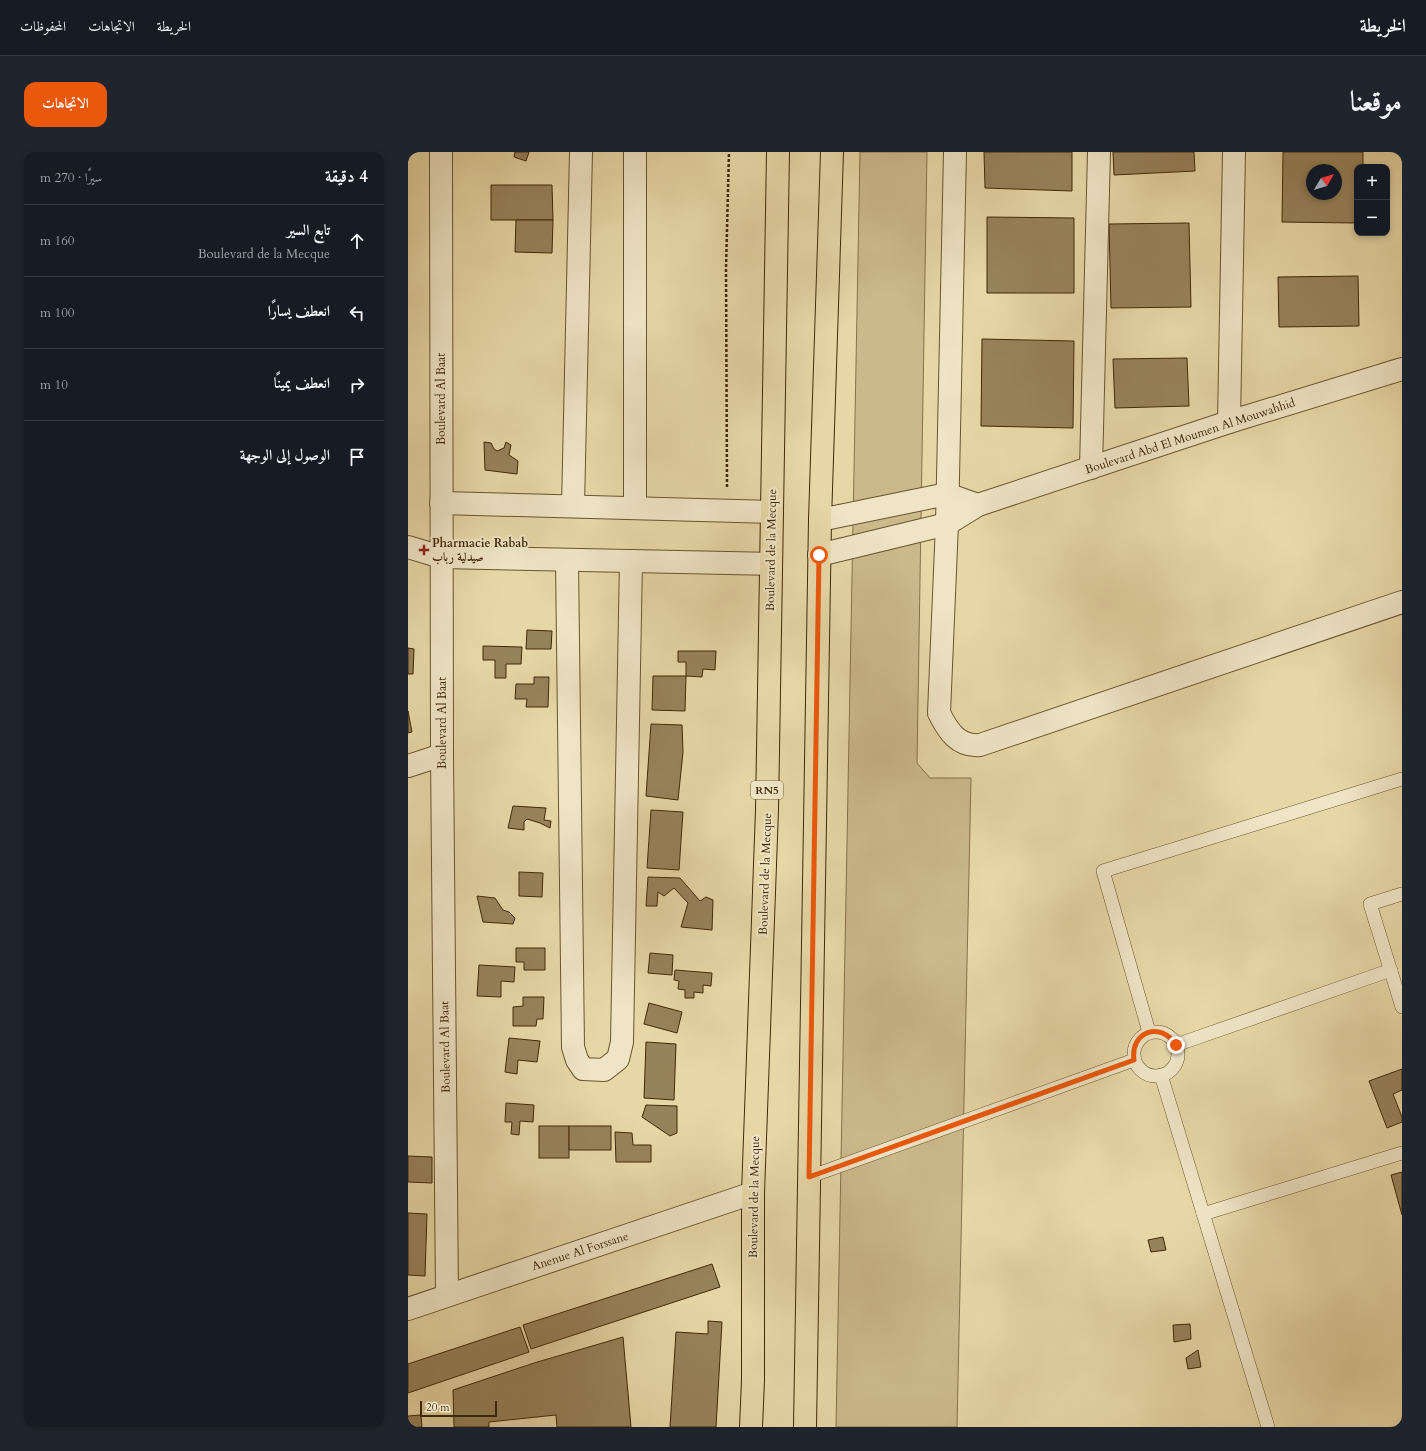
<!DOCTYPE html>
<html lang="ar">
<meta charset="utf-8">
<style>
body{margin:0;font-family:Cardo,Amiri,serif;background:#20242c;color:#f1f3f6;direction:rtl}
.controls{position:absolute;right:12px;top:12px;display:grid;overflow:hidden;border-radius:8px;box-shadow:0 2px 6px #0003}
.controls button{width:36px;height:36px;display:grid;place-items:center;padding:0;border:0;border-bottom:1px solid #363941;background:#171b24;color:#f1f3f6;font:20px sans-serif}
.compass{position:absolute;left:898px;top:12px;width:36px;height:36px;border-radius:50%;background:#171b24;box-shadow:0 2px 6px #0003;rotate:52deg}
.scale{position:absolute;left:12px;bottom:10px;width:77px;box-sizing:border-box;padding-left:4px;border:2px solid #402908;border-top:0;font-size:11px;line-height:14px;white-space:nowrap;color:#402908;-webkit-text-stroke:3px #efe5c6;paint-order:stroke}
.stop{position:absolute;width:12px;height:12px;margin:-9px;border:3px solid #ea580c;border-radius:50%;background:#fff}
.stop.end{background:#ea580c;border-color:#fff;box-shadow:0 1px 4px #0008}
.list{margin:0;padding:0;list-style:none}
h2{display:flex;justify-content:space-between;align-items:center;height:52px;margin:0;padding:0 16px;font-size:17px}
h2 small{font-size:13px;font-weight:400;color:#9ea1a6}
.list li{display:grid;grid-template-columns:26px 1fr auto;gap:12px;align-items:center;box-sizing:border-box;height:72px;padding:0 16px;border-top:1px solid #363941}
.list b{display:block;font-size:15px;white-space:nowrap}
.list p{margin:0;font-size:13px;white-space:nowrap;color:#9ea1a6}
.list em{font-size:13px;font-style:normal;color:#9ea1a6}
.icon{flex:none;width:22px;height:22px;fill:none;stroke:currentColor;stroke-width:2;stroke-linecap:round;stroke-linejoin:round}
.map{position:relative;flex:none;width:994px;height:1275px;overflow:hidden;direction:ltr;border-radius:12px}
header{display:flex;align-items:center;gap:24px;box-sizing:border-box;height:56px;padding:0 20px;background:#171b24;border-bottom:1px solid #363941}
header strong{font-size:19px}
nav{display:flex;gap:22px;margin-inline-start:auto;font-size:14px}
.intro{display:flex;align-items:center;justify-content:space-between;box-sizing:border-box;height:96px;padding:0 24px}
h1{margin:0;font-size:28px}
.button{padding:10px 18px;border-radius:12px;background:#ea580c;color:#fff;font-size:14px;font-weight:700}
main{display:flex;gap:24px;padding:0 24px}
aside{flex:1;background:#171b24;border-radius:12px;box-shadow:0 2px 6px #0003}
.map>svg:first-child{display:block}
.green{fill:#cbb98c;stroke:#86714a}
.building{fill:#97835b;stroke:#402908;fill-rule:evenodd}
.lines{fill:none;stroke-linecap:round;stroke-linejoin:round}
.service-casing{stroke:#6a5430;stroke-width:14}
.minor-casing{stroke:#6a5430;stroke-width:24}
.tertiary-casing{stroke:#6a5430;stroke-width:24}
.primary-casing{stroke:#402908;stroke-width:24}
.path{stroke:#402908;stroke-width:2.5;stroke-dasharray:3 2;stroke-linecap:butt}
.service{stroke:#efe5c6;stroke-width:13}
.minor{stroke:#efe5c6;stroke-width:22}
.tertiary{stroke:#efe5c6;stroke-width:22}
.primary{stroke:#e7d7a7;stroke-width:22}
.route{stroke:#ea580c;stroke-width:5}
.poi-dot{fill:#8f2418;stroke:#efe5c6;stroke-width:1.5}
.labels{text-anchor:middle;stroke-width:4;stroke-linejoin:round;paint-order:stroke}
.shield{fill:#efe5c6;stroke:#746141;stroke-width:1}
.shield-label{font-size:11px;font-weight:bold;fill:#402908}
.street-label{font-size:12px;fill:#402908;stroke:#efe5c6}
.poi-label{font-size:12px;font-weight:bold;fill:#402908;stroke:#efe5c6;text-anchor:start}
</style>
<header>
<strong>الخريطة</strong>
<nav><a>الخريطة</a><a>الاتجاهات</a><a>المحفوظات</a></nav>
</header>
<div class="intro"><h1>موقعنا</h1><a class="button">الاتجاهات</a></div>
<main>
<div class="map">
<svg width="994" height="1275" viewBox="0 0 994 1275">
<rect width="100%" height="100%" fill="#e7d7a7"/>
<filter id="stains"><feTurbulence type="fractalNoise" baseFrequency=".005" numOctaves="4"/><feColorMatrix values="0 0 0 0 .2 0 0 0 0 .09 0 0 0 0 .02 0 0 0 .5 -.17"/></filter>
<radialGradient id="worn" r=".72"><stop offset=".6" stop-color="#630" stop-opacity="0"/><stop offset="1" stop-color="#630" stop-opacity=".3"/></radialGradient>
<path class="green" d="M 452,0 L 519,0 L 509,611 L 522,626 L 563,626 L 549,1275 L 428,1275 Z"/>
<g class="building">
<path d="M 107,0 L 121,0 L 118,9 L 106,5 Z"/>
<path d="M 576,0 L 664,0 L 664,39 L 577,36 Z"/>
<path d="M 705,0 L 786,0 L 787,19 L 706,23 Z"/>
<path d="M 875,0 L 955,0 L 955,15 L 949,15 L 949,71 L 874,70 ZM 904,18 L 928,18 L 928,42 L 904,42 Z"/>
<path d="M 83,33 L 144,33 L 145,68 L 83,68 Z"/>
<path d="M 579,65 L 666,66 L 666,141 L 579,141 Z"/>
<path d="M 108,68 L 145,68 L 144,101 L 107,100 Z"/>
<path d="M 781,71 L 783,155 L 703,156 L 701,72 Z"/>
<path d="M 950,124 L 951,174 L 871,175 L 870,125 Z"/>
<path d="M 574,187 L 666,189 L 665,276 L 573,274 Z"/>
<path d="M 779,206 L 781,254 L 707,256 L 705,207 Z"/>
<path d="M 76,290 L 83,291 L 86,297 L 89,299 L 96,296 L 98,290 L 103,293 L 101,303 L 110,309 L 109,322 L 77,318 Z"/>
<path d="M 119,478 L 144,479 L 143,497 L 118,497 Z"/>
<path d="M 75,494 L 114,495 L 113,512 L 98,512 L 98,526 L 87,526 L 87,508 L 75,508 Z"/>
<path d="M 0,496 L 6,497 L 5,522 L 0,522 Z"/>
<path d="M 270,499 L 308,499 L 307,518 L 295,517 L 294,525 L 278,524 L 278,510 L 270,510 Z"/>
<path d="M 245,524 L 278,524 L 277,559 L 244,558 Z"/>
<path d="M 126,525 L 141,525 L 140,555 L 118,555 L 119,547 L 107,547 L 108,532 L 126,532 Z"/>
<path d="M 0,559 L 4,580 L 0,581 Z"/>
<path d="M 243,572 L 274,573 L 275,600 L 270,648 L 238,644 Z"/>
<path d="M 105,654 L 138,656 L 136,668 L 143,669 L 142,676 L 132,671 L 119,667 L 116,670 L 116,678 L 100,676 Z"/>
<path d="M 243,658 L 275,660 L 271,718 L 239,716 Z"/>
<path d="M 111,720 L 135,721 L 134,745 L 111,744 Z"/>
<path d="M 240,725 L 272,726 L 292,749 L 298,745 L 305,748 L 304,778 L 273,775 L 280,751 L 266,736 L 256,744 L 250,740 L 249,754 L 238,754 Z"/>
<path d="M 69,744 L 87,746 L 95,758 L 101,760 L 107,766 L 105,772 L 75,770 Z"/>
<path d="M 108,796 L 137,796 L 137,818 L 116,818 L 116,810 L 108,810 Z"/>
<path d="M 242,801 L 265,803 L 264,823 L 240,821 Z"/>
<path d="M 71,813 L 107,815 L 106,830 L 93,829 L 93,845 L 69,844 Z"/>
<path d="M 267,818 L 304,821 L 303,834 L 295,833 L 295,841 L 286,840 L 286,846 L 277,846 L 277,838 L 270,837 L 271,829 L 266,828 Z"/>
<path d="M 115,845 L 136,845 L 135,867 L 129,867 L 128,874 L 105,874 L 105,855 L 115,854 Z"/>
<path d="M 241,851 L 274,860 L 269,881 L 236,872 Z"/>
<path d="M 101,886 L 132,889 L 129,910 L 110,908 L 109,922 L 97,920 Z"/>
<path d="M 238,890 L 268,892 L 266,948 L 236,946 Z"/>
<path d="M 994,917 L 994,938 L 985,942 L 994,965 L 994,970 L 979,976 L 961,929 Z"/>
<path d="M 98,951 L 126,953 L 125,970 L 112,969 L 111,983 L 103,982 L 104,970 L 97,970 Z"/>
<path d="M 238,953 L 269,954 L 269,981 L 262,984 L 234,965 Z"/>
<rect x="131" y="974" width="30" height="32"/>
<rect x="161" y="974" width="42" height="24"/>
<path d="M 207,980 L 224,981 L 225,993 L 243,993 L 243,1010 L 208,1010 Z"/>
<path d="M 0,1004 L 24,1005 L 24,1031 L 0,1030 Z"/>
<path d="M 994,1020 L 994,1063 L 983,1023 Z"/>
<path d="M 0,1061 L 19,1062 L 17,1124 L 0,1123 Z"/>
<path d="M 755,1085 L 758,1098 L 743,1100 L 740,1088 Z"/>
<path d="M 304,1112 L 312,1135 L 123,1197 L 115,1173 Z"/>
<path d="M 300,1169 L 314,1170 L 308,1275 L 262,1275 L 268,1180 L 300,1182 Z"/>
<path d="M 782,1172 L 783,1187 L 766,1190 L 765,1173 Z"/>
<path d="M 112,1175 L 121,1200 L 0,1241 L 0,1212 Z"/>
<path d="M 215,1185 L 223,1275 L 149,1275 L 148,1263 L 81,1270 L 81,1275 L 46,1275 L 45,1238 L 126,1211 Z"/>
<path d="M 790,1198 L 793,1215 L 780,1217 L 778,1206 Z"/>
<path d="M 13,1263 L 14,1275 L 0,1275 L 0,1264 Z"/>
</g>
<g class="lines">
<defs>
<g id="service">
<path d="M 994,742 L 962,752 L 994,855"/>
<circle cx="748" cy="902" r="22"/>
<path d="M 741,880 L 695,719 L 994,627"/>
<path d="M 768,893 L 983,818"/>
<path d="M 753,923 L 860,1275"/>
<path d="M 401,1025 L 726,908"/>
<path d="M 795,1062 L 994,1001"/>
</g>
<g id="minor">
<path d="M 33,0 L 34,603 L 39,1143"/>
<path d="M 547,0 L 539,372 L 531,561 C 540,579 550,595 572,593 L 994,450"/>
<path d="M 821,270 L 826,0"/>
<path d="M 683,316 L 691,0"/>
<path d="M 33,351 L 364,360"/>
<path d="M 165,354 L 173,0"/>
<path d="M 227,356 L 227,0"/>
<path d="M 0,395 L 33,405 L 363,412"/>
<path d="M 159,408 L 165,895 L 169,908 L 175,917 L 196,918 L 210,907 L 214,890 L 223,409"/>
<path d="M 0,614 L 34,603"/>
<path d="M 0,1157 L 345,1041"/>
</g>
<g id="tertiary">
<path d="M 412,368 L 539,342 L 570,353"/>
<path d="M 411,403 L 539,372 L 570,353 L 821,270 L 994,217"/>
</g>
<g id="primary">
<path d="M 343,1275 L 345,1228 L 345,1041 L 359,658 L 370,0"/>
<path d="M 397,1275 L 412,368 L 424,0"/>
</g>
</defs>
<use href="#service" class="service-casing"/>
<use href="#minor" class="minor-casing"/>
<use href="#tertiary" class="tertiary-casing"/>
<use href="#primary" class="primary-casing"/>
<path class="path" d="M 319,335 L 318,116 L 321,0"/>
<use href="#service" class="service"/>
<use href="#minor" class="minor"/>
<use href="#tertiary" class="tertiary"/>
<use href="#primary" class="primary"/>
</g>
<g class="lines">
<path class="route" d="M 411,403 L 401,1025 L 726,908 C 722,879 753,869 768,893"/>
</g>
<path class="poi-dot" d="M14 392h4v4h4v4h-4v4h-4v-4h-4v-4h4z"/>
<g class="labels">
<rect class="shield" x="343" y="629" width="32" height="18" rx="3"/>
<g class="shield-label">
<text x="359" y="642">RN5</text>
</g>
<g class="street-label">
<text transform="translate(33 247) rotate(-90)" y="4">Boulevard Al Baat</text>
<text transform="translate(782 284) rotate(-18)" y="4">Boulevard Abd El Moumen Al Mouwahhid</text>
<text transform="translate(363 398) rotate(-89)" y="4">Boulevard de la Mecque</text>
<text transform="translate(34 571) rotate(-90)" y="4">Boulevard Al Baat</text>
<text transform="translate(357 722) rotate(-88)" y="4">Boulevard de la Mecque</text>
<text transform="translate(37 895) rotate(-91)" y="4">Boulevard Al Baat</text>
<text transform="translate(346 1045) rotate(-89)" y="4">Boulevard de la Mecque</text>
<text transform="translate(172 1099) rotate(-18)" y="4">Anenue Al Forssane</text>
</g>
<g class="poi-label">
<text x="24" y="395">Pharmacie Rabab<tspan x="24" dy="14">صيدلية رباب</tspan></text>
</g>
</g>
<rect width="100%" height="100%" filter="url(#stains)"/>
<rect width="100%" height="100%" fill="url(#worn)"/>
</svg>
<div class="controls">
<button>+</button>
<button>−</button>
</div>
<svg class="compass" viewBox="-18 -18 36 36"><path d="M0-13l5 13h-10z" fill="#e53935"/><path d="M0 13l5-13h-10z" fill="#9ea1a6"/></svg>
<div class="scale">20 m</div>
<div class="stop" style="left:411px;top:403px"></div>
<div class="stop end" style="left:768px;top:893px"></div>
</div>
<aside>
<h2>4 دقيقة<small>سيرًا · 270 m</small></h2>
<ul class="list">
<li><svg class="icon" aria-label="ahead" viewBox="0 0 24 24"><path d="M12 20V5M6 11l6-6 6 6"/></svg><div><b>تابع السير</b><p>Boulevard de la Mecque</p></div><em>160 m</em></li>
<li><svg class="icon" aria-label="left" viewBox="0 0 24 24"><path d="M17 20v-9H6M10 6l-5 5 5 5"/></svg><div><b>انعطف يسارًا</b></div><em>100 m</em></li>
<li><svg class="icon" aria-label="right" viewBox="0 0 24 24"><path d="M7 20v-9h11M14 6l5 5-5 5"/></svg><div><b>انعطف يمينًا</b></div><em>10 m</em></li>
<li><svg class="icon" aria-label="arrive" viewBox="0 0 24 24"><path d="M6 21V4h12l-3 4 3 4H6"/></svg><div><b>الوصول إلى الوجهة</b></div></li>
</ul>
</aside>
</main>
